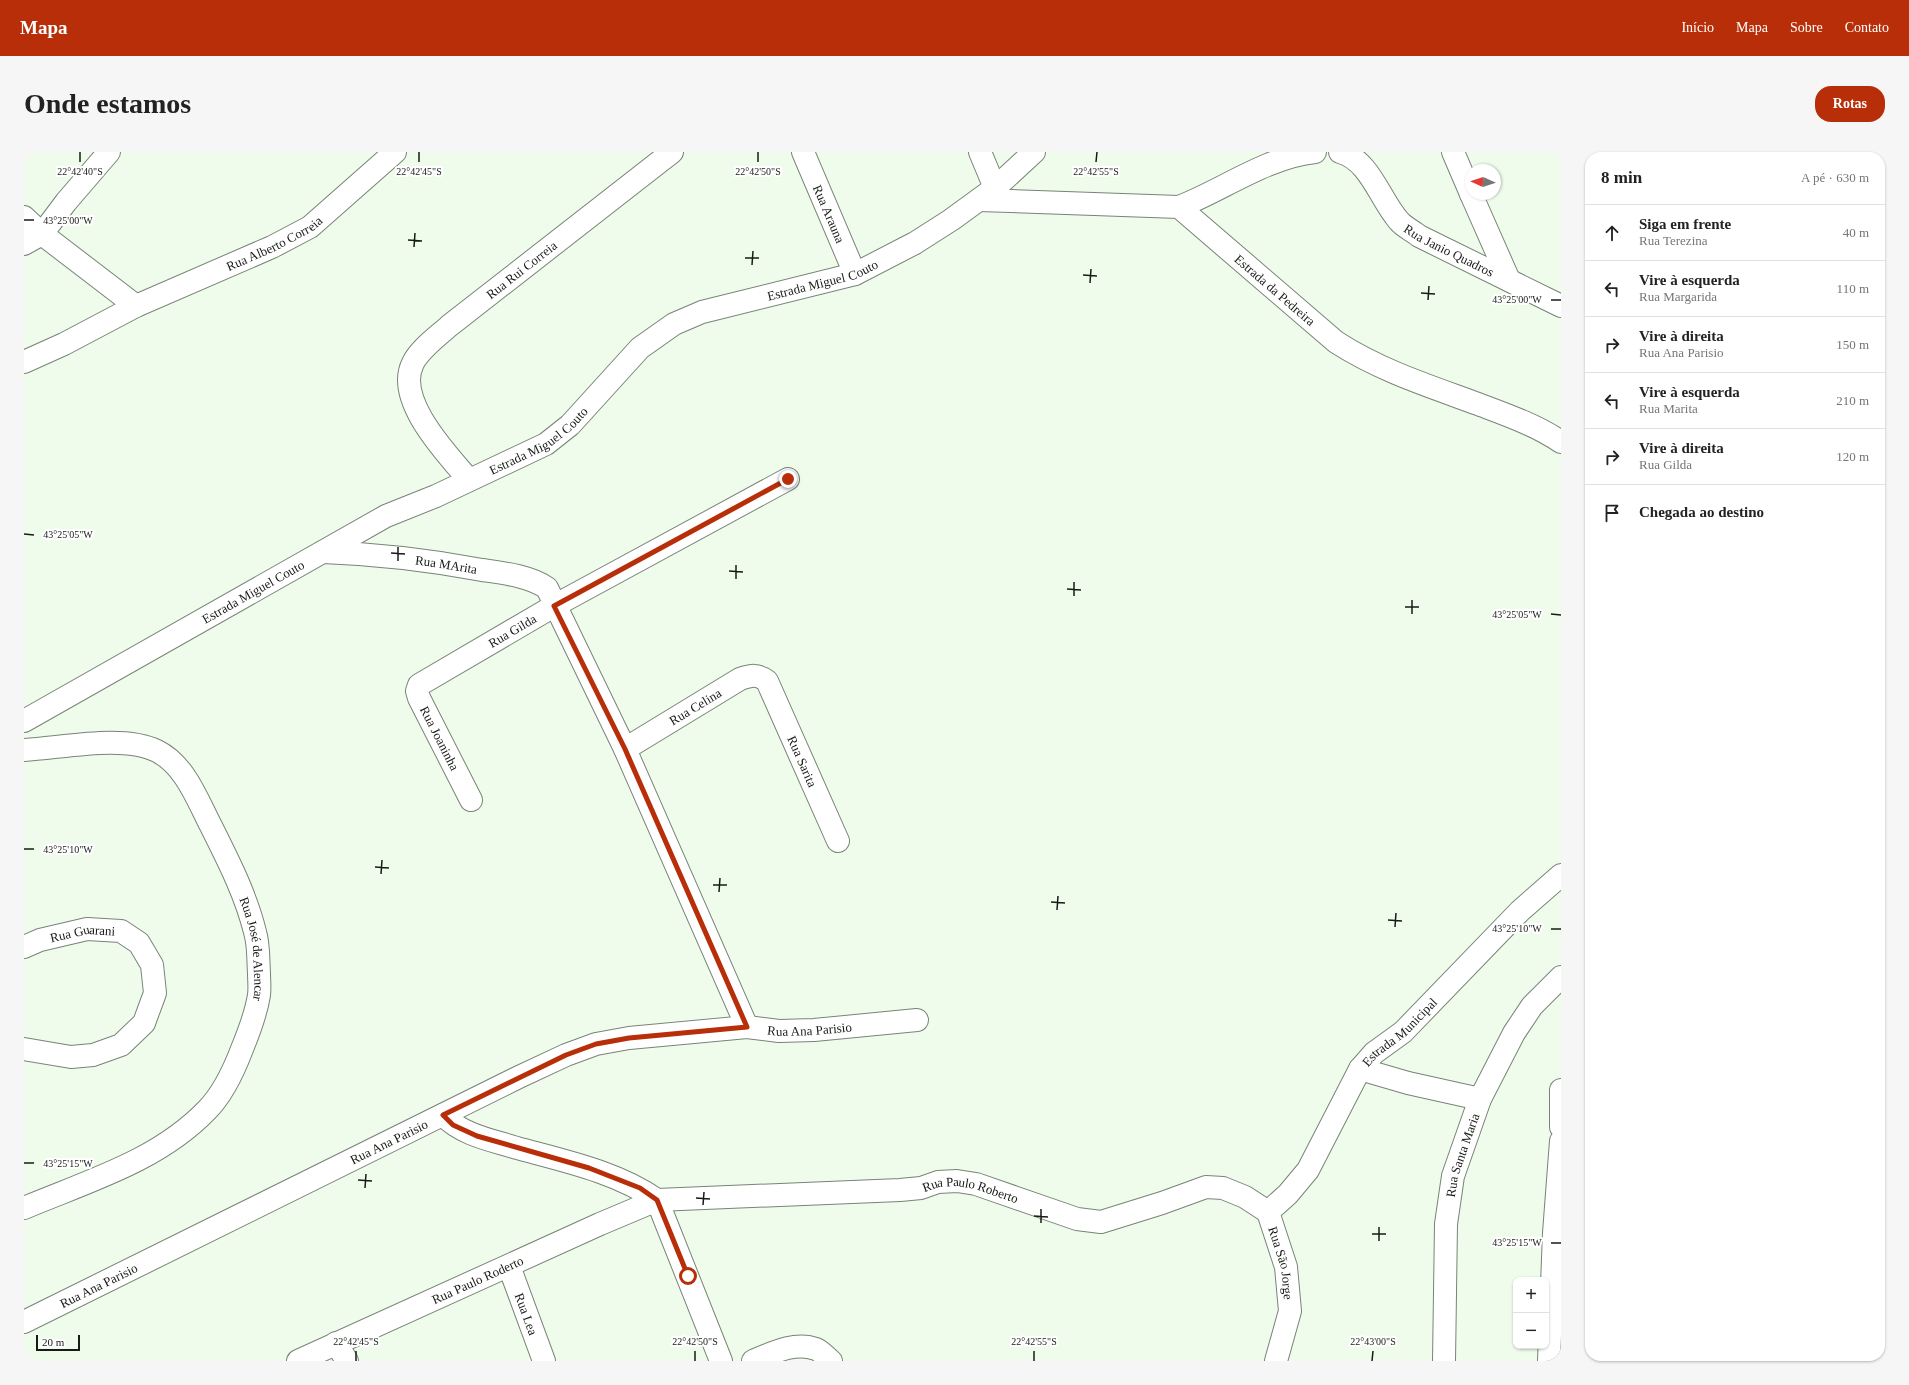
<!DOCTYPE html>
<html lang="pt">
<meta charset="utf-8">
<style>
body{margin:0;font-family:Georgia,serif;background:#f6f6f6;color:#222}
.controls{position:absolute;right:12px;bottom:12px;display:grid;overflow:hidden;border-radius:8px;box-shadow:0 1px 3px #0004}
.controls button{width:36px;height:36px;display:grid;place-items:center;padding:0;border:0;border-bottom:1px solid #e0e0e0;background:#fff;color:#222;font:20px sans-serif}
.compass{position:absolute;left:1441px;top:12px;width:36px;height:36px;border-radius:50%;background:#fff;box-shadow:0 1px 3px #0004;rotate:273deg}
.scale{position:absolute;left:12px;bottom:10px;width:44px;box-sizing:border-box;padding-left:4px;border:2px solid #171b16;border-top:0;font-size:11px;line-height:14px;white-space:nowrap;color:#171b16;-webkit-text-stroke:3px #fff;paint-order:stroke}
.stop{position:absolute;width:12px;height:12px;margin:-9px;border:3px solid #b82e08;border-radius:50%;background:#fff}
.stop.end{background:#b82e08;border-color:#fff;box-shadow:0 1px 4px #0008}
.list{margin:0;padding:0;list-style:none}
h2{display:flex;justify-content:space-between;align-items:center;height:52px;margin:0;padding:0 16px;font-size:17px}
h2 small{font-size:13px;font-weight:400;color:#767676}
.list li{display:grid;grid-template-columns:26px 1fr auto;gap:12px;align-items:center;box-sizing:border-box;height:56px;padding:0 16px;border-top:1px solid #e0e0e0}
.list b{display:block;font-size:15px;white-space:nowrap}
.list p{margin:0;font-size:13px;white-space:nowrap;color:#767676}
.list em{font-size:13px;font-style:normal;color:#767676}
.icon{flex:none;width:22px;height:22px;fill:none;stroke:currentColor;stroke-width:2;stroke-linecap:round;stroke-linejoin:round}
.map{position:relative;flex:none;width:1537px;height:1209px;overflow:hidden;border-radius:16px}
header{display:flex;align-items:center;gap:24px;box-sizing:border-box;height:56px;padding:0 20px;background:#b82e08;color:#fff}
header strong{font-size:19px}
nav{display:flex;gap:22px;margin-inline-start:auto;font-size:14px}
.intro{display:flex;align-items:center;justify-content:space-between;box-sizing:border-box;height:96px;padding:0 24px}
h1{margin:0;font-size:28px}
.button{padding:10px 18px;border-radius:16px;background:#b82e08;color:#fff;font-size:14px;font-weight:700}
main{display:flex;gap:24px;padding:0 24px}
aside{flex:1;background:#fff;border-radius:16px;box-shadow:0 1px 3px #0004}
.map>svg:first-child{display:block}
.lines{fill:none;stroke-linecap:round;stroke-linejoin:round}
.minor-casing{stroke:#788476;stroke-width:24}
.minor{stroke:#fff;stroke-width:22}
.route{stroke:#b82e08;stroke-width:5}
.ticks{fill:none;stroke:#171b16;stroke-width:1.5}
.labels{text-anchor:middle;stroke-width:4;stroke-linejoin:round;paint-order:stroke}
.street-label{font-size:13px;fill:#171b16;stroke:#fff}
.ticks-label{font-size:10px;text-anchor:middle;fill:#171b16;stroke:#fff;stroke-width:4;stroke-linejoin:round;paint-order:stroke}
</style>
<header>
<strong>Mapa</strong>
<nav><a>Início</a><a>Mapa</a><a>Sobre</a><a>Contato</a></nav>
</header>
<div class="intro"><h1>Onde estamos</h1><a class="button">Rotas</a></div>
<main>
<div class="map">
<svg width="1537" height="1209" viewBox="0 0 1537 1209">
<rect width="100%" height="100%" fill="#effcec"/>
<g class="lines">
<defs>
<g id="minor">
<path id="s1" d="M 779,0 L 831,122"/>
<path d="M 956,0 L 971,36"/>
<path id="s2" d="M 1316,0 C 1346,8 1356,48 1375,69 C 1380,75 1389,79 1395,84 L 1537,154"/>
<path d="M 1429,0 L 1447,42"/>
<path d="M 1447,42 L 1485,128"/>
<path id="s3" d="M 955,48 L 1155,55 L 1312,190 C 1357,219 1405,234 1454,252 C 1483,263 1512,273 1537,290"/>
<path d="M 1155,55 C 1199,38 1243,5 1291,0"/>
<path d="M 0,65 L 18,82 L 112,154"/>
<path d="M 0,92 L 18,82 L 42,50 L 85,0"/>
<path id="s4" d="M 0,210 L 40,192 L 112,154 L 248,95 L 286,75 L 371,0"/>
<path id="s5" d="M 445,328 C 424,303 370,248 389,211 C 396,197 413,185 425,174 L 648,0"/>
<path id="s6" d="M 299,400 C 353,402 405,408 458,418 C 479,421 506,424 523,436 L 601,597 L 723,875"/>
<path id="s7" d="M 0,569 L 362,364 L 412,344 L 522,292 L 546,273 L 616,196 L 650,172 L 678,160 L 831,122 L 891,91 L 927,68 L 971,36 L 1010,0"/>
<path id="s8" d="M 601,597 L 716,527 C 728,523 733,522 743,529 L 814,689"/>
<path id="s9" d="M 0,598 C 38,596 99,582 133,599 C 161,613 173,647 187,674 C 204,708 222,743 231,780 C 235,793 234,807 235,821 C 235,828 236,836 235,843 C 232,862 225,880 218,897 C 210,918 199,942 183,958 C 134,1009 64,1029 0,1056"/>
<path id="s10" d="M 447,648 L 395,546 L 393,539 L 395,533 L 530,454 L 764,327"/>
<path id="s11" d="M 0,795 L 16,788 L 63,777 L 97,779 L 115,791 L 128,813 L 131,841 L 120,871 L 97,893 L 69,903 L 47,905 L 0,897"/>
<path d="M 1336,917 L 1384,931 L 1456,947"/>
<path d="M 1537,938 L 1537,975"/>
<path d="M 419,963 C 438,983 467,988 493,996 C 541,1009 593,1020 633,1048 L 697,1209"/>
<path id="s12" d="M 1244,1060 L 1264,1042 L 1284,1018 L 1336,917 L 1350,901 L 1379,880 L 1496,759 L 1537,723"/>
<path id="s13" d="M 1244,1060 L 1262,1115 L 1266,1159 L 1252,1209"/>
<path id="s14" d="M 485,1114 L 520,1209"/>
<path id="s15" d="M 0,1170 L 495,925 L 542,903 L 572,892 L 605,886 L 723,875 L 755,879 L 790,878 L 893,868"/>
<path d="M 312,1191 L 323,1209"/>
<path id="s16" d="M 274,1209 L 576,1072 L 633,1048 L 876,1038 L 897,1036 L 914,1030 L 933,1029 L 952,1032 L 1053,1067 L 1077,1070 L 1138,1051 L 1182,1035 L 1199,1036 L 1221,1045 L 1244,1060"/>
<path d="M 729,1209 C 748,1201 771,1189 792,1197 C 797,1199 802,1205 807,1209"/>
<path id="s17" d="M 1420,1209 L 1422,1072 L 1429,1024 L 1456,947 L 1490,881 L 1508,854 L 1537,825"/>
<path d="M 1525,1209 L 1530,1081 L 1537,989"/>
</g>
</defs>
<use href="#minor" class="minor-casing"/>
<use href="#minor" class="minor"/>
</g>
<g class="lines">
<path class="route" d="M 664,1124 L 633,1048 L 616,1036 L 565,1016 L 453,984 L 429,973 L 419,963 L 542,903 L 572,892 L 605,886 L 723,875 L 601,597 L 530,454 L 764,327"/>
</g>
<path class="ticks" d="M 56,10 L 56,0M 395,10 L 395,0M 734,10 L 734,0M 1072,10 L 1073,0M 0,68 L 10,68M 384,88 L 398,89M 390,95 L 391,81M 721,106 L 735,106M 728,113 L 729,99M 1059,123 L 1073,124M 1066,131 L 1067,117M 1397,141 L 1411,142M 1404,148 L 1405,134M 1527,148 L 1537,148M 0,382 L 10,383M 367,401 L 381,402M 374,409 L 374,395M 705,419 L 719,420M 712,427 L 712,413M 1043,437 L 1057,438M 1050,444 L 1050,430M 1381,455 L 1395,455M 1388,462 L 1388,448M 1527,462 L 1537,463M 0,697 L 10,697M 351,715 L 365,716M 357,722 L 358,708M 689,733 L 703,733M 695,740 L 696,726M 1027,750 L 1041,751M 1033,758 L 1034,744M 1364,768 L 1378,769M 1371,775 L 1372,761M 1527,777 L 1537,777M 0,1011 L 10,1011M 334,1028 L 348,1029M 341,1036 L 342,1022M 672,1046 L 686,1047M 679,1053 L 680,1040M 1010,1064 L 1024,1065M 1017,1071 L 1017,1057M 1348,1082 L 1362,1082M 1355,1089 L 1355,1075M 1527,1091 L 1537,1091M 332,1209 L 332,1199M 671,1209 L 671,1199M 1010,1209 L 1010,1199M 1348,1209 L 1349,1199"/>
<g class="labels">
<g class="street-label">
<text dy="5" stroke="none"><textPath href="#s1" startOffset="67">Rua Arauna</textPath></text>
<text dy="5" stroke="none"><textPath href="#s4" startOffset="277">Rua Alberto Correia</textPath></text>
<text dy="5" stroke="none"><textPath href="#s2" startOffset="151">Rua Janio Quadros</textPath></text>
<text dy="5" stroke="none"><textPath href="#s5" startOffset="280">Rua Rui Correia</textPath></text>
<text dy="5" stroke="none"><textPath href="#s7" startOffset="923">Estrada Miguel Couto</textPath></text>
<text dy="5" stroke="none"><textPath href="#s3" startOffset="327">Estrada da Pedreira</textPath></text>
<text dy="5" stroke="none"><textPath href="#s7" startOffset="587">Estrada Miguel Couto</textPath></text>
<text dy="5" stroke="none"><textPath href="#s6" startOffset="124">Rua MArita</textPath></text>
<text dy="5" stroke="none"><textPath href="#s7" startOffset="263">Estrada Miguel Couto</textPath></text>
<text dy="5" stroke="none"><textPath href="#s10" startOffset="236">Rua Gilda</textPath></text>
<text dy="5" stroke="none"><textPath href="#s8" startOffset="82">Rua Celina</textPath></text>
<text transform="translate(416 586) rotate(63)" y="5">Rua Joaninha</text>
<text dy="5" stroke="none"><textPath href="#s8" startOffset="251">Rua Sarita</textPath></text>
<text dy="5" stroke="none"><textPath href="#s11" startOffset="61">Rua Guarani</textPath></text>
<text dy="5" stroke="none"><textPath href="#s9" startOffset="360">Rua José de Alencar</textPath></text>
<text dy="5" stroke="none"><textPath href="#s15" startOffset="851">Rua Ana Parisio</textPath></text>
<text dy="5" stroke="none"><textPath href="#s12" startOffset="226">Estrada Municipal</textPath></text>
<text dy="5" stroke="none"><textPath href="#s15" startOffset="407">Rua Ana Parisio</textPath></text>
<text dy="5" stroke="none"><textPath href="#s17" startOffset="208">Rua Santa Maria</textPath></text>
<text dy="5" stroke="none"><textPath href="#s16" startOffset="709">Rua Paulo Roberto</textPath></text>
<text dy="5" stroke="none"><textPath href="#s13" startOffset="53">Rua São Jorge</textPath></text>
<text dy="5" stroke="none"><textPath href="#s16" startOffset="197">Rua Paulo Roderto</textPath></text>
<text dy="5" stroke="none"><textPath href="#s15" startOffset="83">Rua Ana Parisio</textPath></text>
<text dy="5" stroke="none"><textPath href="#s14" startOffset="51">Rua Lea</textPath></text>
</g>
</g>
<g class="ticks-label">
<text x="56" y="23">22°42'40"S</text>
<text x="395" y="23">22°42'45"S</text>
<text x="734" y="23">22°42'50"S</text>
<text x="1072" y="23">22°42'55"S</text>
<text x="44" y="72">43°25'00"W</text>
<text x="1493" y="151">43°25'00"W</text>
<text x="44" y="386">43°25'05"W</text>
<text x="1493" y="466">43°25'05"W</text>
<text x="44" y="701">43°25'10"W</text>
<text x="1493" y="780">43°25'10"W</text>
<text x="44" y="1015">43°25'15"W</text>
<text x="1493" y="1094">43°25'15"W</text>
<text x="332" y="1193">22°42'45"S</text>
<text x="671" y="1193">22°42'50"S</text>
<text x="1010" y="1193">22°42'55"S</text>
<text x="1349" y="1193">22°43'00"S</text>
</g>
</svg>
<div class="controls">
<button>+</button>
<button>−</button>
</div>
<svg class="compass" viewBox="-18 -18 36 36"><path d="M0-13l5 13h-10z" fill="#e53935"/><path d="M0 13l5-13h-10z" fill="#767676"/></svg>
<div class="scale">20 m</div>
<div class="stop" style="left:664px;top:1124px"></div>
<div class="stop end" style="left:764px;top:327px"></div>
</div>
<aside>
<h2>8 min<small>A pé · 630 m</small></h2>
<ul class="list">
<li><svg class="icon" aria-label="ahead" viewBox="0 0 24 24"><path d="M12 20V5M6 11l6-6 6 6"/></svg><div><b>Siga em frente</b><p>Rua Terezina</p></div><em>40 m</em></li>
<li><svg class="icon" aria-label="left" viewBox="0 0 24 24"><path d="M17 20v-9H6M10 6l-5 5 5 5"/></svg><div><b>Vire à esquerda</b><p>Rua Margarida</p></div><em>110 m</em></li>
<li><svg class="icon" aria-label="right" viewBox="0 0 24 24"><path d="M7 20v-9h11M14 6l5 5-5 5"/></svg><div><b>Vire à direita</b><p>Rua Ana Parisio</p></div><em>150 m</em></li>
<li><svg class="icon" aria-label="left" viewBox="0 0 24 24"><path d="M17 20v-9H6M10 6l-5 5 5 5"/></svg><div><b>Vire à esquerda</b><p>Rua Marita</p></div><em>210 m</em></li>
<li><svg class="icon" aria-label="right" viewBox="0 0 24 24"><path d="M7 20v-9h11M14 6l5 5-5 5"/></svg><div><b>Vire à direita</b><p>Rua Gilda</p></div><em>120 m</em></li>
<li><svg class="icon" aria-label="arrive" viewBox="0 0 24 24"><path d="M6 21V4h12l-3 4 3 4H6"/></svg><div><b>Chegada ao destino</b></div></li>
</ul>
</aside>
</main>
